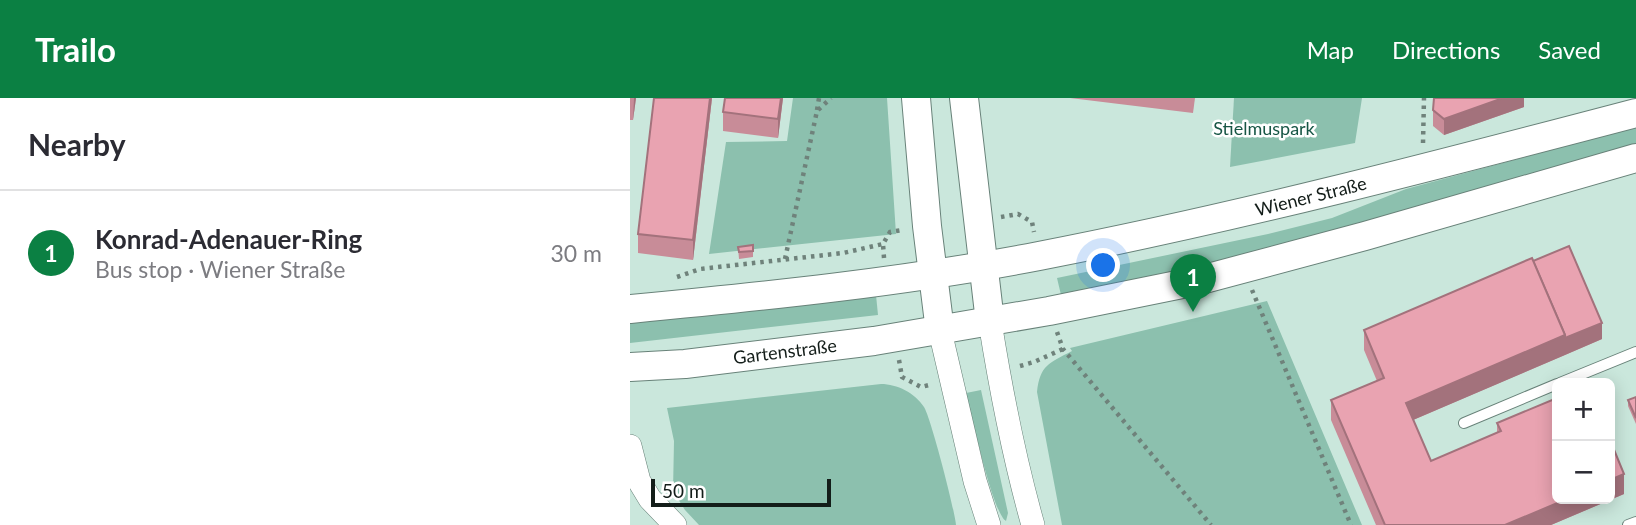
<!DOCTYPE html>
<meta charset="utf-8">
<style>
body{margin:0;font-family:Lato,sans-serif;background:#f7f7f7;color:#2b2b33}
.controls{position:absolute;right:21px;bottom:21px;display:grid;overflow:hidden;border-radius:10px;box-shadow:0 4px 18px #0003}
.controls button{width:63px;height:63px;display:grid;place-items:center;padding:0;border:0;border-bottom:2px solid #e1e1e2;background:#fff;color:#2b2b33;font:35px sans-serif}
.scale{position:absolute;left:21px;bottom:18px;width:180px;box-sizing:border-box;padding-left:7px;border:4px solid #131d19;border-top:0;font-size:19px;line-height:24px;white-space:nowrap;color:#131d19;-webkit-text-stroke:5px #fff;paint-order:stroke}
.you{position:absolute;left:474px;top:168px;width:24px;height:24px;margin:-18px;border:5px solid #fff;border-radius:50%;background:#1a73e8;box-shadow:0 0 0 10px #1a73e833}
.badge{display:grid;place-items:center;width:46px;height:46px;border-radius:50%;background:#0b8043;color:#fff;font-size:23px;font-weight:700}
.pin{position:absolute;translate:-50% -58px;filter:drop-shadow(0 2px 4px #0008)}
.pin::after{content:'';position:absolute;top:37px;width:24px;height:21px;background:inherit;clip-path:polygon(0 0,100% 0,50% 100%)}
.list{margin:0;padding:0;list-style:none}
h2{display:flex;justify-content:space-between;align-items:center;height:91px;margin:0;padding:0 28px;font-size:30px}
h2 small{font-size:23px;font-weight:400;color:#7c7c81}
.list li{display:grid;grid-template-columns:46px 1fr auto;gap:21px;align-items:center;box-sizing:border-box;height:126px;padding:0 28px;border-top:2px solid #e1e1e2}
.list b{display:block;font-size:26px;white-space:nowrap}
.list p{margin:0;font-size:23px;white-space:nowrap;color:#7c7c81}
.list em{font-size:23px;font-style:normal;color:#7c7c81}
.map{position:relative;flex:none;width:1006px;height:427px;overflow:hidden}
header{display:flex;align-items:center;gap:42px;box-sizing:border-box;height:98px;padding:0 35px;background:#0b8043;color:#fff}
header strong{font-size:33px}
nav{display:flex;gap:38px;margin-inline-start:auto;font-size:24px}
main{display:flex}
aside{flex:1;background:#fff}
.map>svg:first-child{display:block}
.green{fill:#8cc0ae}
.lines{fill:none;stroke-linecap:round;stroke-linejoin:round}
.service-casing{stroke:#688279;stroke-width:12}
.minor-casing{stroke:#688279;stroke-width:24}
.tertiary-casing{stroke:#688279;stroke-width:30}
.path{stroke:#6f827b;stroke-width:4.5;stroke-dasharray:3.5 5;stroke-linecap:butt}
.service{stroke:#fff;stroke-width:10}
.minor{stroke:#fff;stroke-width:23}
.tertiary{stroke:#fff;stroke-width:28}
.wall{fill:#c88c98}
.shaded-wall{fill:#a3727c}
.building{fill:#e9a3b1;stroke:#a3727c;stroke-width:2}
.labels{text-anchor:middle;stroke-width:5;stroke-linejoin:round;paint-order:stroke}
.park-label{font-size:18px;fill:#175645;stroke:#fff}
.street-label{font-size:18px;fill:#131d19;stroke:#fff}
</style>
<header>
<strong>Trailo</strong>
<nav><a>Map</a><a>Directions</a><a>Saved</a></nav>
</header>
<main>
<aside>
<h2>Nearby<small></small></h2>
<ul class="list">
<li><span class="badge">1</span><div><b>Konrad-Adenauer-Ring</b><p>Bus stop · Wiener Straße</p></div><em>30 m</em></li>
</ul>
</aside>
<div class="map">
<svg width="1006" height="427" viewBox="0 0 1006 427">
<rect width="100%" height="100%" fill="#cae7dc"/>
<g class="green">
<path d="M 163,0 L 257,0 L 266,136 L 79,156 L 96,44 L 157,43 Z"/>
<path d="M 604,0 L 732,0 L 725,45 L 600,69 Z"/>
<path d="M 1006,29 L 1006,50 L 638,152 L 528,178 L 431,197 L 427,180 L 638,136 L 702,120 L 776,91 Z"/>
<path d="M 246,197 L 248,217 L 0,245 L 0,224 Z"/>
<path d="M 637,203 L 732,427 L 432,427 L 407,294 C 410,267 419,265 442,253 L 440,250 Z"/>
<path d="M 251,286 C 267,286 285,295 294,309 C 301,320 325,413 326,427 L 69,427 L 55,412 L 43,393 L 44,343 L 37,310 Z"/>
<path d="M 351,292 L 378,415 L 376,423 C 363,416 341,315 336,295 Z"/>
</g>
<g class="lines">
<defs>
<g id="service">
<path d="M 930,285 L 1006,254"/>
<path d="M 834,325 L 927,286"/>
<path d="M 998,427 L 1006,424"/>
</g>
<g id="minor">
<path d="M 360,224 C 371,293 384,360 403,427"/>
<path d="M 310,233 L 345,383 L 359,427"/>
<path d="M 0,348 L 9,383 L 20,401 L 45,427"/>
</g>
<g id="tertiary">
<path d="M 286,0 L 297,128 L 310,233"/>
<path d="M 334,0 L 360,224"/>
<path d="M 0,211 C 137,198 274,184 409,158 C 610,119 808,67 1006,15"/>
<path d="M 0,269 L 55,266 L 244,243 L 419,213 L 567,183 L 735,138 L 1006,60"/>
</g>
</defs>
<use href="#service" class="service-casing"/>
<use href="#minor" class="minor-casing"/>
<use href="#tertiary" class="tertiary-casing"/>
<g class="path">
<path d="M 187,12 L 189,0"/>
<path d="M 793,45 L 794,0"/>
<path d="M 371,119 L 388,116 L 402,124 L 404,134"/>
<path d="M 254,160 L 253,146 L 260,134 L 272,132"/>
<path d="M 155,161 L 187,13 L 201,0"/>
<path d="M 47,179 L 70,171 L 213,155 L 253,146"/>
<path d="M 622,192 L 721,427"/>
<path d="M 427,234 L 433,251 L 581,427"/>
<path d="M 269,262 L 272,279 L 291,289 L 299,287"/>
<path d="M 390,268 L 404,264 L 433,251"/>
</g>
<use href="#service" class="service"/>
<use href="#minor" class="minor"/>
<use href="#tertiary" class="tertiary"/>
</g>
<g class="wall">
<path d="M 0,0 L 6,0 L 3,22 L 0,22 Z"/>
<path d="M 82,0 L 63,162 L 8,155 L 8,136 Z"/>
<path d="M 153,0 L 148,40 L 93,33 L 93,14 Z"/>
<path d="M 440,0 L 565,0 L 563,15 Z"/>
<path d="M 894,0 L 894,9 L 814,37 L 803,28 L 803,12 Z"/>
<path d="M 108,149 L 123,153 L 123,159 L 109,161 Z"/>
<path d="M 903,163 L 972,241 L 783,322 L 801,363 L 867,335 L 867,325 L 994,396 L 921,427 L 746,427 L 701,322 L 701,302 L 747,283 L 734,252 L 734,232 Z"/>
<path d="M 1006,299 L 1006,326 L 998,308 L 998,302 Z"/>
</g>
<g class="shaded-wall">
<path d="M 4,0 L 6,0 L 3,22 Z"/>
<path d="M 80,0 L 82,0 L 63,162 L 63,142 Z"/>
<path d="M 151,0 L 153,0 L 148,40 L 148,21 Z"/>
<path d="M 873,0 L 894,0 L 894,9 L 814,37 L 814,21 Z"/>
<path d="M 972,225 L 972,241 L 935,257 L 935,240 Z"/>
<path d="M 935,237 L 935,257 L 776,325 L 776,305 Z"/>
<path d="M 994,376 L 994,396 L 921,427 L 875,427 L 937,401 L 980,401 L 980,382 Z"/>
</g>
<g class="building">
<path d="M 24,0 L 80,0 L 63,142 L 8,136 Z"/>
<path d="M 95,0 L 151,0 L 148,21 L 93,14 Z"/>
<path d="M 804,0 L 873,0 L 814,21 L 803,12 Z"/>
<path d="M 123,147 L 123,153 L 109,154 L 108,149 Z"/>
<path d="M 939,148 L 972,225 L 935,240 L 935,237 L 903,163 Z"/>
<path d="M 902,160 L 935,237 L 776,305 L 801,363 L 871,333 L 867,325 L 927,300 L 927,401 L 937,401 L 875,427 L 755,427 L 701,302 L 754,280 L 734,232 Z"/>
<path d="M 1006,299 L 1006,320 L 998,302 Z"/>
<path d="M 980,342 L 994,376 L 980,382 Z"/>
</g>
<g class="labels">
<g class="park-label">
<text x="634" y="37">Stielmuspark</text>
</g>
<g class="street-label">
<text transform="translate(681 99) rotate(-14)" y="6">Wiener Straße</text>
<text transform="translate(155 254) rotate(-7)" y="6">Gartenstraße</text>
</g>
</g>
</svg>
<div class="controls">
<button>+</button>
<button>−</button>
</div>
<div class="scale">50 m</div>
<div class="you"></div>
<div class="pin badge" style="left:563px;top:214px">1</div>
</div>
</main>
